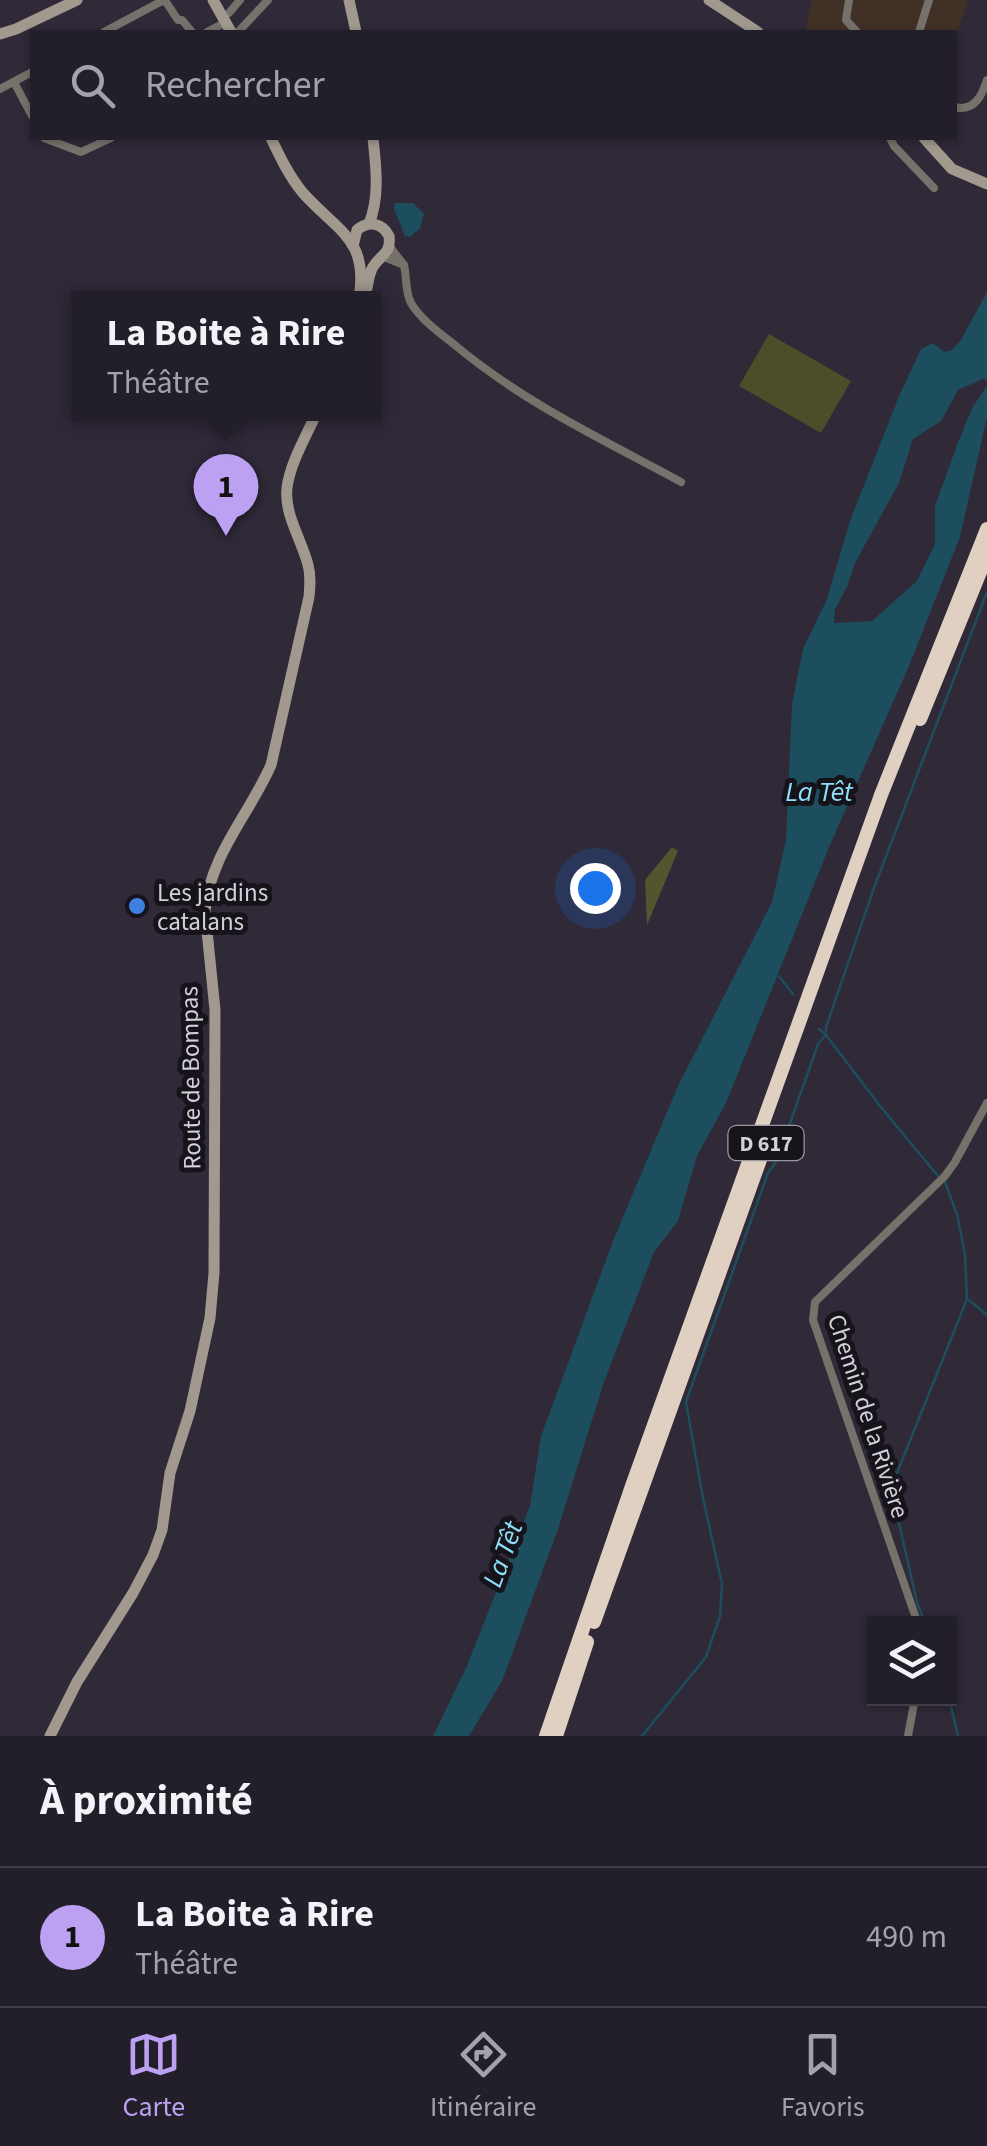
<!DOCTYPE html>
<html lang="fr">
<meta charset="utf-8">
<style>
body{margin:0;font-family:"Source Sans 3",sans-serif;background:#2b2732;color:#f1f3f6}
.controls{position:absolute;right:30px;bottom:30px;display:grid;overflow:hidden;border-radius:0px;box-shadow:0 2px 8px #0004}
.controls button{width:90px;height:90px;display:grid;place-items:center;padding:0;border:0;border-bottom:2px solid #403d47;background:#231f2a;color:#f1f3f6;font:50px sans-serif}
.you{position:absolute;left:595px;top:888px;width:35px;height:35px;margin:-25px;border:8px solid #fff;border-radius:50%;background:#1a73e8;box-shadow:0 0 0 15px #1a73e833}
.badge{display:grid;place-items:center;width:65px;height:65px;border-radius:50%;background:#bca0f2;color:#111;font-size:32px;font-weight:700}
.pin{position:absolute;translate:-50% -82px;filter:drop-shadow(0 2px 5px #0008)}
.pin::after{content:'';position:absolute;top:52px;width:35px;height:30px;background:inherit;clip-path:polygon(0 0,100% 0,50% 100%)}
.popup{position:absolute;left:71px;top:291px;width:310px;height:130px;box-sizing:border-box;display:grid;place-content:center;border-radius:0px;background:#231f2a;filter:drop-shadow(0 2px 8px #0005);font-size:32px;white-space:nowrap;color:#a3a2a8}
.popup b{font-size:38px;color:#f1f3f6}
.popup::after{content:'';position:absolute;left:50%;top:100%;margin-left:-20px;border:20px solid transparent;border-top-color:#231f2a}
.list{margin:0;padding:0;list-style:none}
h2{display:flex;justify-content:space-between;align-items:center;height:130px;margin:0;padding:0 40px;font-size:42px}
h2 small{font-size:32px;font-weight:400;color:#a3a2a8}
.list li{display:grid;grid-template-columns:65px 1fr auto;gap:30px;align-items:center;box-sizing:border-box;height:140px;padding:0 40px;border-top:2px solid #403d47}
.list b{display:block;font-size:38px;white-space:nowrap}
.list p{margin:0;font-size:32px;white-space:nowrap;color:#a3a2a8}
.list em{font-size:32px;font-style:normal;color:#a3a2a8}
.icon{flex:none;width:55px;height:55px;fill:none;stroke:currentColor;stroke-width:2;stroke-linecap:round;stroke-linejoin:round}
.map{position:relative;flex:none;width:987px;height:1736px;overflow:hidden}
.search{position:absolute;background:#231f2a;box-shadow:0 2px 8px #0004;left:30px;right:30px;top:30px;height:110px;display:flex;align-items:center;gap:25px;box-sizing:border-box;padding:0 35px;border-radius:0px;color:#a3a2a8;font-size:38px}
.sheet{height:270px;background:#231f2a}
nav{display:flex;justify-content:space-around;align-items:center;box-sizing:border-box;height:140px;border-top:2px solid #403d47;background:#231f2a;font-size:28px;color:#a3a2a8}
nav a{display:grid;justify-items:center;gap:5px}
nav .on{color:#bca0f2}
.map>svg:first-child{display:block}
.commercial{fill:#413026}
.green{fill:#4b4e28}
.forest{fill:#53552f}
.water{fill:#1d4e5d}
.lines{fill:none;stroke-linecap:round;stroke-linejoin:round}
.stream{stroke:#1d4e5d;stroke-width:2.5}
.street{stroke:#77716b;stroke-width:8}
.secondary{stroke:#a1988e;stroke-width:11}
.highway{stroke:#e0d0c1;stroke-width:14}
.shop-dot{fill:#3f7fe0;stroke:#16141a;stroke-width:4}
.labels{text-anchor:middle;stroke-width:10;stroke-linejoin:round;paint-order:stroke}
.shield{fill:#16141a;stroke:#9b98a0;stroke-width:2.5}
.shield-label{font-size:22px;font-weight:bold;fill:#d4d0d9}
.poi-label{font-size:25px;fill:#d4d0d9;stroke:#16141a;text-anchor:start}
.street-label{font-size:25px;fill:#d4d0d9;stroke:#16141a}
.water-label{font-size:28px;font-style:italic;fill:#8ddff9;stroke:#16141a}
</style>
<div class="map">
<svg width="987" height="1736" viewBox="0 0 987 1736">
<rect width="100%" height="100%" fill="#2f2938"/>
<path class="commercial" d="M 812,0 L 968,0 L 955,39 L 954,32 L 805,32 Z"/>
<path class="green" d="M 769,334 L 851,381 L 821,433 L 739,386 Z"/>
<path class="forest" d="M 672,847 L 678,851 L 647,925 L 645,880 Z"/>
<g class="water">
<path d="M 395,203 L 413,203 L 424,214 L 420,228 L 410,237 L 405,236 L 394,209 Z"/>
<path d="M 987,292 L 987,380 L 983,379 L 958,390 L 941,421 L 913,439 L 899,483 L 855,563 L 847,587 L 835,609 L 834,623 L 872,621 L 917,581 L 935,544 L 935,506 L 957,445 L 972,408 L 987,386 L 987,417 L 960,537 L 909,666 L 830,845 L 726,1103 L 697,1156 L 678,1221 L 654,1252 L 604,1382 L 557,1532 L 502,1681 L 469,1736 L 433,1736 L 466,1668 L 530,1506 L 541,1436 L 615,1236 L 678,1086 L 772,902 L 786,840 L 792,704 L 803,649 L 827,599 L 850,521 L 899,396 L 921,349 L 933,343 L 944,352 L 952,350 L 961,340 Z"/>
</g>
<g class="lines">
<g class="stream">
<path d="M 779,976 L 793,994"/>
<path d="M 819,1029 L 826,1035 L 880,1106 L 938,1176"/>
<path d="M 969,1300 L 987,1315"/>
<path d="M 925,1624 L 917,1602 L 891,1488 L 967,1299 L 965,1254 L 957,1214 L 945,1182"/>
<path d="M 949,1698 L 958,1736"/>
<path d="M 642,1736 L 706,1657 L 720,1616 L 722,1584 L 703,1498 L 686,1402 L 768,1173 L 777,1160 L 818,1044 L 826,1035 L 826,1027 L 874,888 L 987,592"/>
</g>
<g class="street">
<path d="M 849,0 L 846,20 L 857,32"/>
<path d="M 229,13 L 240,0"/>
<path d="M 104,32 L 162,1 L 166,2 L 178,20 L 182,20 L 192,32"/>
<path d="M 207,32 L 226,22"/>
<path d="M 238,32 L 268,0"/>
<path d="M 919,32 L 929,0"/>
<path d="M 14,82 L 32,116"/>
<path d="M 0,89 L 32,72"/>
<path d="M 954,107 C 974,112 982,96 987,80"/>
<path d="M 44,138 L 81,152 L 111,138"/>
<path d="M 890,138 L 894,146 L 934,188"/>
<path d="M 384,257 L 404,265 L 390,247"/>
<path d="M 404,265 C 407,278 405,292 411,303 C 421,320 441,334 456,346 C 526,404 602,439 681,482"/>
<path d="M 918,1624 L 813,1320 L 815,1302 L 945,1176 L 955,1162 L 987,1103"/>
<path d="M 908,1736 L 915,1698"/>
</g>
<g class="secondary">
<path d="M 213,0 L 231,32"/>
<path d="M 349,0 L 356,32"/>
<path d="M 709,0 L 758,32"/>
<path d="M 0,34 L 16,29 L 77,0"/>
<path d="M 271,138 C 280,157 289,176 303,193 C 337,231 369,239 359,298"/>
<path d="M 924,138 L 952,169 L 987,184"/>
<path d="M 369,224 C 380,196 376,167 373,138"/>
<path d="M 353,246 L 357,230 C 369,220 382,223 389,236 C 391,252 384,253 375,264 C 369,271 369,279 367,288"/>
<path d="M 50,1736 L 77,1682 L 133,1593 L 153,1555 L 162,1530 L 170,1473 L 190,1411 L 210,1318 L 214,1273 L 215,1010 L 205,911 C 210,855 249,815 271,765 L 309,597 C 310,586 311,576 308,565 C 302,540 284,515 287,488 C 290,463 306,437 316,414"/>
</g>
<g class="highway">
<path d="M 920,719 L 987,555"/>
<path d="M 594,1622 L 761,1157"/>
<path d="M 546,1736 L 632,1486 L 881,795 L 987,529"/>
<path d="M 556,1736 L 587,1642"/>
</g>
</g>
<circle class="shop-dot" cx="137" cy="906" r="10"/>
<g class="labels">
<rect class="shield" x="728.5" y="1126" width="75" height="34" rx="8"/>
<g class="shield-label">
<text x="766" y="1151">D 617</text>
</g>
<g class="poi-label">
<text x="157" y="901">Les jardins<tspan x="157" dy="29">catalans</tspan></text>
</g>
<g class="street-label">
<text transform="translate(190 1078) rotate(-91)" y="9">Route de Bompas</text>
<text transform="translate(869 1416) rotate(72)" y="9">Chemin de la Rivière</text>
</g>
<g class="water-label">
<text x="819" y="801">La Têt</text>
<text transform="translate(502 1554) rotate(-70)" y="10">La Têt</text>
</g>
</g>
</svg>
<div class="controls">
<button><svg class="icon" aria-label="layers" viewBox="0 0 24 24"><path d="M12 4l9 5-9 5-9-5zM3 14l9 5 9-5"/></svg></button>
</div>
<div class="you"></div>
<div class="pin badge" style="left:226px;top:536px">1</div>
<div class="popup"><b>La Boite à Rire</b>Théâtre</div>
<div class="search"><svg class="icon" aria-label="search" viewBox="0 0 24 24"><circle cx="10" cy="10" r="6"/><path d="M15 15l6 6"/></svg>Rechercher</div>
</div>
<section class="sheet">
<h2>À proximité<small></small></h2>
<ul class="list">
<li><span class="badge">1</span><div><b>La Boite à Rire</b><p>Théâtre</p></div><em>490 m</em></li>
</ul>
</section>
<nav>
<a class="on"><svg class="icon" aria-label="map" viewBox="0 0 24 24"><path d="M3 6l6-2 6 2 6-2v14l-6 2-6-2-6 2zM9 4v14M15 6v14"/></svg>Carte</a>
<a><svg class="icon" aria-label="directions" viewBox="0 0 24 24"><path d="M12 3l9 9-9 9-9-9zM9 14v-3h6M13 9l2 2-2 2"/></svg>Itinéraire</a>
<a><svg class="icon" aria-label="saved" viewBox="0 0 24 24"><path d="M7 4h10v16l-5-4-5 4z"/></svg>Favoris</a>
</nav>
